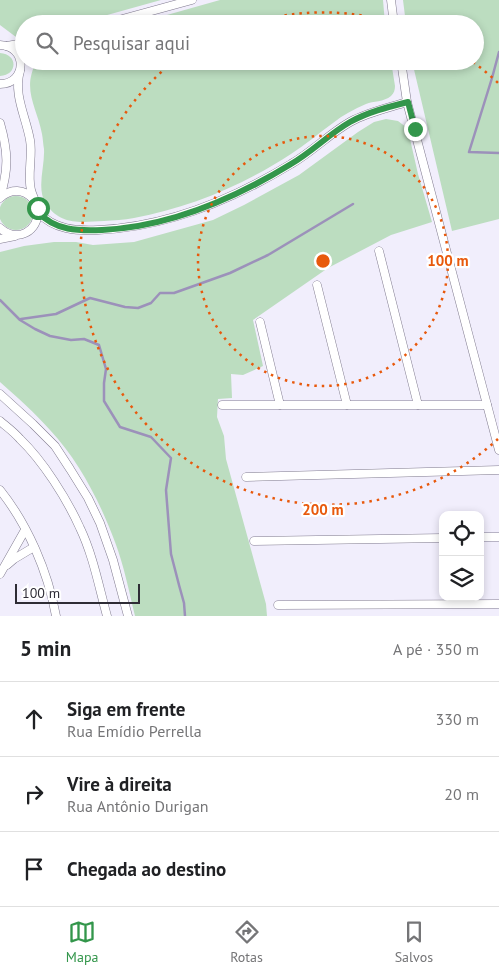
<!DOCTYPE html>
<html lang="pt">
<meta charset="utf-8">
<style>
body{margin:0;font-family:"PT Sans",sans-serif;background:#f6f6f6;color:#202124}
.controls{position:absolute;right:15px;bottom:15px;display:grid;overflow:hidden;border-radius:10px;box-shadow:0 2px 8px #0003}
.controls button{width:45px;height:45px;display:grid;place-items:center;padding:0;border:0;border-bottom:1px solid #e0e0e0;background:#fff;color:#202124;font:25px sans-serif}
.scale{position:absolute;left:15px;bottom:12px;width:125px;box-sizing:border-box;padding-left:5px;border:2px solid #2e2c35;border-top:0;font-size:14px;line-height:18px;white-space:nowrap;color:#2e2c35;-webkit-text-stroke:4px #fff;paint-order:stroke}
.stop{position:absolute;width:15px;height:15px;margin:-11px;border:4px solid #33964b;border-radius:50%;background:#fff}
.stop.end{background:#33964b;border-color:#fff;box-shadow:0 1px 5px #0008}
.list{margin:0;padding:0;list-style:none}
h2{display:flex;justify-content:space-between;align-items:center;height:65px;margin:0;padding:0 20px;font-size:21px}
h2 small{font-size:16px;font-weight:400;color:#757577}
.list li{display:grid;grid-template-columns:32px 1fr auto;gap:15px;align-items:center;box-sizing:border-box;height:75px;padding:0 20px;border-top:1px solid #e0e0e0}
.list b{display:block;font-size:19px;white-space:nowrap}
.list p{margin:0;font-size:16px;white-space:nowrap;color:#757577}
.list em{font-size:16px;font-style:normal;color:#757577}
.icon{flex:none;width:28px;height:28px;fill:none;stroke:currentColor;stroke-width:2;stroke-linecap:round;stroke-linejoin:round}
.map{position:relative;flex:none;width:499px;height:616px;overflow:hidden}
.search{position:absolute;background:#fff;box-shadow:0 2px 8px #0003;left:15px;right:15px;top:15px;height:55px;display:flex;align-items:center;gap:12px;box-sizing:border-box;padding:0 18px;border-radius:28px;color:#757577;font-size:19px}
.sheet{height:290px;background:#fff}
nav{display:flex;justify-content:space-around;align-items:center;box-sizing:border-box;height:70px;border-top:1px solid #e0e0e0;background:#fff;font-size:14px;color:#757577}
nav a{display:grid;justify-items:center;gap:2px}
nav .on{color:#33964b}
.map>svg:first-child{display:block}
.green{fill:#bcddc0}
.lines{fill:none;stroke-linecap:round;stroke-linejoin:round}
.stream{stroke:#9c91ba;stroke-width:2.5}
.minor-casing{stroke:#807b8f;stroke-width:9}
.minor{stroke:#fff;stroke-width:8}
.route{stroke:#33964b;stroke-width:6}
.ring{fill:none;stroke:#e8590c;stroke-width:2.5;stroke-dasharray:2.5 5}
.centre{fill:#e8590c;stroke:#fff;stroke-width:2.5}
.ring-label{font-size:15px;text-anchor:middle;font-weight:bold;fill:#e8590c;stroke:#fff;stroke-width:4.5;stroke-linejoin:round;paint-order:stroke}
</style>
<div class="map">
<svg width="499" height="616" viewBox="0 0 499 616">
<rect width="100%" height="100%" fill="#f1eefc"/>
<g class="green">
<path d="M 0,0 L 161,0 L 75,24 L 24,24 L 24,36 L 16,37 L 0,25 Z"/>
<path d="M 220,0 L 383,0 L 385,24 L 135,24 Z"/>
<path d="M 403,0 L 499,0 L 499,219 L 452,231 L 412,61 L 475,61 L 475,24 L 406,24 Z"/>
<path d="M 0,53 C 18,54 18,75 0,76 Z"/>
<path d="M 37,61 L 391,61 L 395,86 C 395,90 394,93 391,96 C 384,102 373,101 366,104 C 354,109 343,115 333,123 C 319,133 305,145 291,154 C 244,185 189,208 134,218 C 124,220 114,220 104,221 C 81,222 61,226 46,204 C 36,188 45,167 44,149 C 43,144 43,139 42,134 C 37,107 21,89 37,61 Z"/>
<path d="M 386,119 L 398,121 L 406,127 L 410,139 L 418,174 L 432,222 L 391,235 L 328,268 L 253,320 L 263,366 L 243,375 L 231,374 L 232,398 L 218,399 L 217,417 L 224,436 L 226,459 L 266,604 L 267,616 L 135,616 C 129,591 124,566 115,542 C 100,502 79,461 50,430 C 35,413 17,397 0,382 L 0,252 L 24,246 L 54,242 L 76,242 L 93,245 L 134,242 L 213,220 L 244,205 L 299,175 L 358,132 L 374,122 Z"/>
<circle cx="16" cy="213" r="17"/>
</g>
<g class="lines">
<g class="stream">
<path d="M 499,52 L 492,78 L 469,152 L 499,153"/>
<path d="M 0,300 L 20,320 L 35,329 L 50,336 L 71,340 L 84,339 L 99,345 L 106,369 L 104,383 L 104,401 L 120,427 L 151,437 L 171,458 L 166,490 L 171,554 L 179,585 L 184,603 L 185,616"/>
<path d="M 21,319 L 56,314 L 90,298 L 125,307 L 138,308 L 151,303 L 160,293 L 174,293 L 230,273 L 268,255 L 353,204"/>
</g>
<defs>
<g id="minor">
<path d="M 391,0 L 394,24"/>
<path d="M 104,24 L 192,0"/>
<path d="M 0,45 C 28,46 27,84 0,84"/>
<path d="M 7,46 L 24,43"/>
<path d="M 401,61 L 407,102 L 499,450"/>
<path d="M 20,71 C 13,94 26,117 30,140 C 33,156 27,175 31,190 C 32,194 34,198 35,201"/>
<path d="M 0,123 C 8,151 9,169 0,197"/>
<path d="M 0,198 C 11,188 24,189 33,199"/>
<path d="M 38,212 C 54,230 77,231 98,230 C 168,227 232,200 291,164 C 312,152 329,134 350,122 C 368,112 388,108 407,102"/>
<path d="M 0,228 C 17,243 39,232 38,209"/>
<path d="M 0,239 L 15,236"/>
<path d="M 379,251 L 418,405"/>
<path d="M 317,285 L 347,405"/>
<path d="M 260,322 L 280,405"/>
<path d="M 0,394 L 33,424 L 55,446 L 70,469 L 88,498 L 100,523 L 113,560 L 128,616"/>
<path d="M 222,405 L 487,405"/>
<path d="M 0,421 C 7,427 14,432 20,439 C 43,461 67,499 80,528 C 93,555 99,587 107,616"/>
<path d="M 246,477 L 499,470"/>
<path d="M 0,490 C 28,525 48,572 56,616"/>
<path d="M 480,537 L 499,537"/>
<path d="M 254,541 L 443,538"/>
<path d="M 7,565 L 14,559 L 34,547"/>
<path d="M 0,574 L 25,530"/>
<path d="M 278,605 L 499,604"/>
</g>
</defs>
<use href="#minor" class="minor-casing"/>
<use href="#minor" class="minor"/>
</g>
<g class="lines">
<path class="route" d="M 38,208 L 38,212 C 55,231 79,231 102,230 C 170,227 234,199 291,164 C 312,152 329,134 350,122 C 368,112 388,107 408,102 L 415,129"/>
</g>
<g class="ring">
<circle cx="323" cy="261" r="125"/>
<path d="M498 439A249 249 0 1 1 173 62M248 24A249 249 0 0 1 398 24M473 62A249 249 0 0 1 498 83"/>
</g>
<circle cx="323" cy="261" r="8" class="centre"/>
<g class="ring-label">
<text x="448" y="266">100 m</text>
<text x="323" y="515">200 m</text>
</g>
</svg>
<div class="controls">
<button><svg class="icon" aria-label="locate" viewBox="0 0 24 24"><circle cx="12" cy="12" r="6"/><path d="M12 2v4M12 18v4M2 12h4M18 12h4"/></svg></button>
<button><svg class="icon" aria-label="layers" viewBox="0 0 24 24"><path d="M12 4l9 5-9 5-9-5zM3 14l9 5 9-5"/></svg></button>
</div>
<div class="scale">100 m</div>
<div class="stop" style="left:38px;top:208px"></div>
<div class="stop end" style="left:415px;top:129px"></div>
<div class="search"><svg class="icon" aria-label="search" viewBox="0 0 24 24"><circle cx="10" cy="10" r="6"/><path d="M15 15l6 6"/></svg>Pesquisar aqui</div>
</div>
<section class="sheet">
<h2>5 min<small>A pé · 350 m</small></h2>
<ul class="list">
<li><svg class="icon" aria-label="ahead" viewBox="0 0 24 24"><path d="M12 20V5M6 11l6-6 6 6"/></svg><div><b>Siga em frente</b><p>Rua Emídio Perrella</p></div><em>330 m</em></li>
<li><svg class="icon" aria-label="right" viewBox="0 0 24 24"><path d="M7 20v-9h11M14 6l5 5-5 5"/></svg><div><b>Vire à direita</b><p>Rua Antônio Durigan</p></div><em>20 m</em></li>
<li><svg class="icon" aria-label="arrive" viewBox="0 0 24 24"><path d="M6 21V4h12l-3 4 3 4H6"/></svg><div><b>Chegada ao destino</b></div></li>
</ul>
</section>
<nav>
<a class="on"><svg class="icon" aria-label="map" viewBox="0 0 24 24"><path d="M3 6l6-2 6 2 6-2v14l-6 2-6-2-6 2zM9 4v14M15 6v14"/></svg>Mapa</a>
<a><svg class="icon" aria-label="directions" viewBox="0 0 24 24"><path d="M12 3l9 9-9 9-9-9zM9 14v-3h6M13 9l2 2-2 2"/></svg>Rotas</a>
<a><svg class="icon" aria-label="saved" viewBox="0 0 24 24"><path d="M7 4h10v16l-5-4-5 4z"/></svg>Salvos</a>
</nav>
